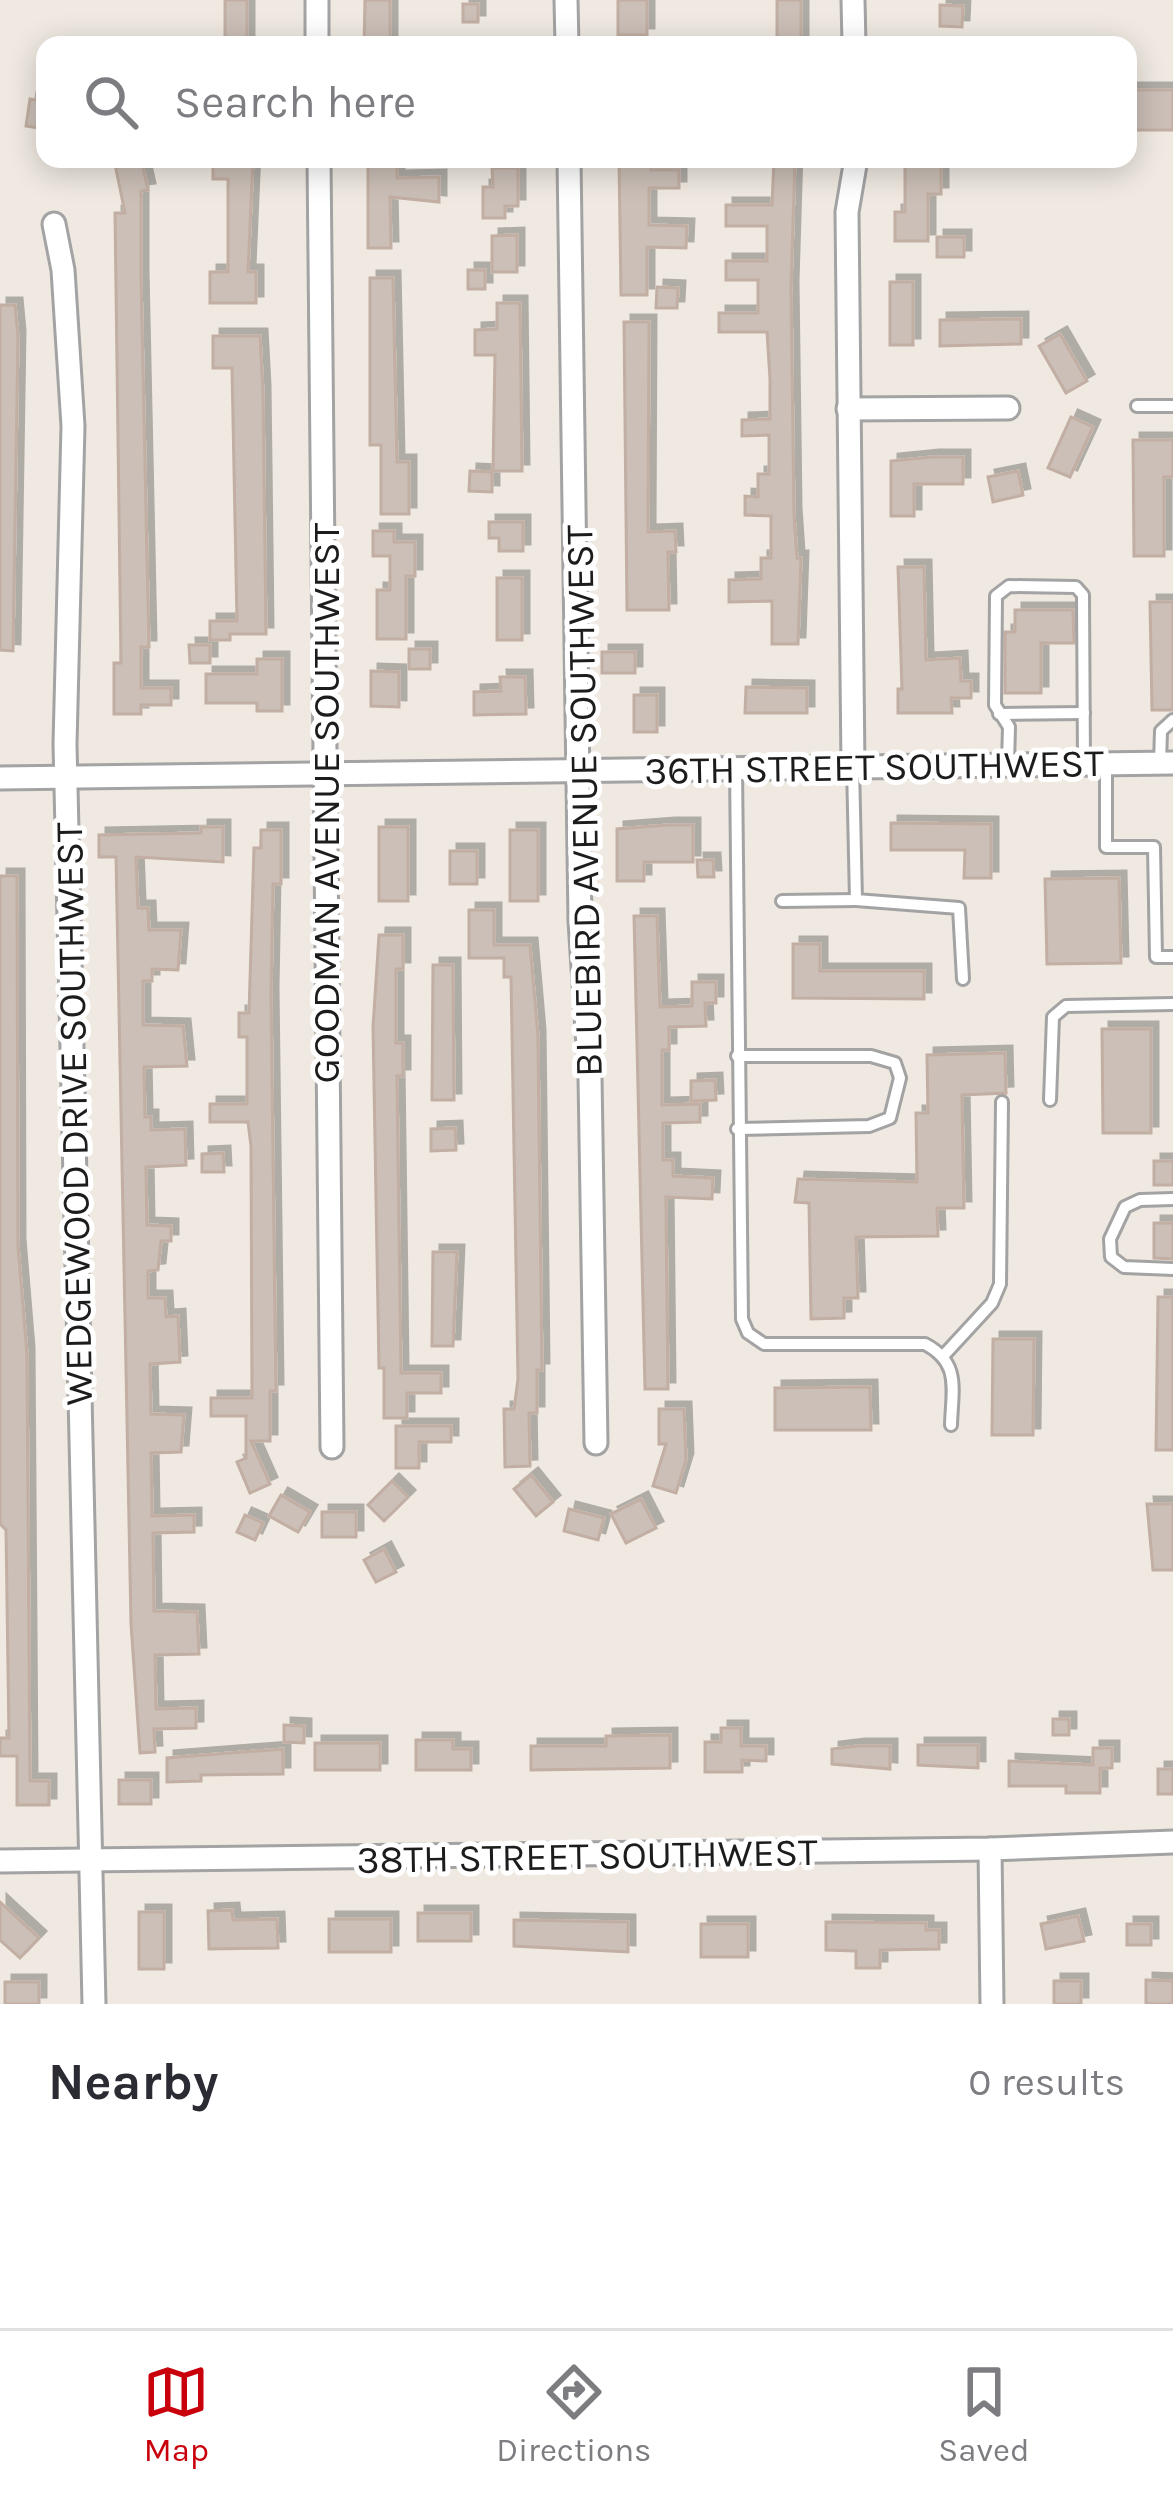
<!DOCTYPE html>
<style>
body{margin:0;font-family:Karla,sans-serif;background:#f2f2f3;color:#2b2b33}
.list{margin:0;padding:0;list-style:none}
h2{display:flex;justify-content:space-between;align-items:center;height:156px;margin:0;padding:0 48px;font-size:51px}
h2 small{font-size:39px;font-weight:400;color:#7c7c81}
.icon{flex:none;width:66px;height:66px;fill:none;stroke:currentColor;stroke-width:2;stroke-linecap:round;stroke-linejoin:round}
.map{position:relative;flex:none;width:1173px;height:2004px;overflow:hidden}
.search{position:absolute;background:#fff;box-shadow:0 6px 30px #0003;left:36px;right:36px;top:36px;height:132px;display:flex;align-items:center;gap:30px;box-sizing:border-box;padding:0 42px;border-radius:24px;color:#7c7c81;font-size:45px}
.sheet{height:324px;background:#fff}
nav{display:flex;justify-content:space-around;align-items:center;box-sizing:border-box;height:168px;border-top:3px solid #e1e1e2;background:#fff;font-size:33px;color:#7c7c81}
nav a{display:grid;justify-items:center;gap:6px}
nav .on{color:#c9000c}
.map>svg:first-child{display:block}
.building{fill:#cbbfb7;stroke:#c2aea2;stroke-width:3;filter:url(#shadow)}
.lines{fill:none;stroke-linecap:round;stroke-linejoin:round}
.lane-casing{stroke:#a3a3a3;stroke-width:16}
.street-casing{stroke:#a3a3a3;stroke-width:27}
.lane{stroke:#fff;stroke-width:10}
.street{stroke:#fff;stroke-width:21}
.labels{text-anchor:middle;stroke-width:10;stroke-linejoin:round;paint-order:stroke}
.street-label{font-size:39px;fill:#1c1c1c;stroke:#fff}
</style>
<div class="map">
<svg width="1173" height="2004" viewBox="0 0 1173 2004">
<defs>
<filter id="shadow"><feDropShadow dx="7" dy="-7" stdDeviation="0" flood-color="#0004"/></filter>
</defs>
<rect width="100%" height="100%" fill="#efe9e1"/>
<g class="building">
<rect x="225" y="0" width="22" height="45"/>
<path d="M 365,0 L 390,0 L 390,45 L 364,45 Z"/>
<rect x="618" y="0" width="29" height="35"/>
<rect x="777" y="0" width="24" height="45"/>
<rect x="463" y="4" width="15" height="18"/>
<path d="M 940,5 L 963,6 L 962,27 L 940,26 Z"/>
<rect x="1128" y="90" width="45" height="40"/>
<path d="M 30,99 L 45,102 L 45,129 L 26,126 Z"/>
<path d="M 114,159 L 141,159 L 148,190 L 141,191 L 141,278 L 149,647 L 141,647 L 141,688 L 171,688 L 171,705 L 141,705 L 141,714 L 114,714 L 114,663 L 121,663 L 115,213 L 125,213 Z"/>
<path d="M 213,159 L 253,159 L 248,272 L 256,272 L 256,303 L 210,303 L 210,272 L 228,272 L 228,179 L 213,179 Z"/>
<path d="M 619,159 L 651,159 L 651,170 L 679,170 L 679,188 L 649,188 L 649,225 L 687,226 L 686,248 L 647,247 L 647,295 L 621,295 Z"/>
<path d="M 774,159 L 795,159 L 791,288 L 794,514 L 797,558 L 801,558 L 798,644 L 772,644 L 772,601 L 729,602 L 729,580 L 761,579 L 761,558 L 771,558 L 771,516 L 745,515 L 745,496 L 758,497 L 758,474 L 769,474 L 769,435 L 742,436 L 742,420 L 770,419 L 770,379 L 767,332 L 719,332 L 719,313 L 758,313 L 758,280 L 726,280 L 726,261 L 767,261 L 767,226 L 726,226 L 726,205 L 772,205 Z"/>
<path d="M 905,159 L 941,159 L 941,194 L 928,194 L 928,241 L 895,241 L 895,212 L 905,212 Z"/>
<path d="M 368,165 L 397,165 L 397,178 L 439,177 L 439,202 L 390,197 L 391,248 L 368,248 Z"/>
<path d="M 492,168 L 518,168 L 518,206 L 505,206 L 505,218 L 483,218 L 483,187 L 493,187 Z"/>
<path d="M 517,235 L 517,272 L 492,272 L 492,236 Z"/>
<rect x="937" y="237" width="27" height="20"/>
<rect x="468" y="270" width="17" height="19"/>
<path d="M 370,278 L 393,278 L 397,462 L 409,462 L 409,514 L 381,514 L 381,445 L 370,445 Z"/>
<rect x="890" y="282" width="23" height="63"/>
<path d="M 657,287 L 678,288 L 677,308 L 656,308 Z"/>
<path d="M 497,303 L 520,303 L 522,471 L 493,471 L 495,355 L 475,355 L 475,330 L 497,329 Z"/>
<path d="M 0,305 L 15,305 L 18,337 L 13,651 L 0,650 Z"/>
<path d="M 1021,319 L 1021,344 L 940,346 L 940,320 Z"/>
<path d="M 624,322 L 649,322 L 648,532 L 675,531 L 676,552 L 668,552 L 669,610 L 627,610 Z"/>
<path d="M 1060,334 L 1087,381 L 1066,393 L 1039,346 Z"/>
<path d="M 213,336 L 260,336 L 263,392 L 266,634 L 230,634 L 230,640 L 210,640 L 210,621 L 237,621 L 232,368 L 213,368 Z"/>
<path d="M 1071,417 L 1093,427 L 1070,477 L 1048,468 Z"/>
<path d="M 1133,440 L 1173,440 L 1173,477 L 1164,477 L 1164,556 L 1134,556 Z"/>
<path d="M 932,457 L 963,457 L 963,484 L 914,484 L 914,516 L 891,516 L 891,461 Z"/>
<path d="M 470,471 L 492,472 L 492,492 L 469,491 Z"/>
<path d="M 1018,471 L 1023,495 L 993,502 L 988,477 Z"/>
<path d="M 489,522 L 523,522 L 523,551 L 499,551 L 499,538 L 489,538 Z"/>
<path d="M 373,531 L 394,531 L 394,542 L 415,542 L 415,576 L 406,576 L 406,639 L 377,639 L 377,590 L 390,590 L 390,556 L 373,556 Z"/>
<path d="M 898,567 L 924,567 L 926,660 L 960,658 L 961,681 L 971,681 L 971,698 L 951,698 L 952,713 L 898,713 L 898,689 L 902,689 Z"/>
<rect x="497" y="578" width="25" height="62"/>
<path d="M 1150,602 L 1173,602 L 1173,710 L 1152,710 Z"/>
<path d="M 1015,610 L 1073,610 L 1074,643 L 1041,643 L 1041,693 L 1005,693 L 1005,632 L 1015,632 Z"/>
<path d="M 189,645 L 210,645 L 210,663 L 190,663 Z"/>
<rect x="409" y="649" width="21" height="20"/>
<rect x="602" y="652" width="33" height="21"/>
<path d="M 257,659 L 282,659 L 282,711 L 257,711 L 257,703 L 206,703 L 206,674 L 257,674 Z"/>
<path d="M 371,671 L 399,672 L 399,707 L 371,706 Z"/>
<path d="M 500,677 L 525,677 L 526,714 L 474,715 L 474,692 L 501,691 Z"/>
<path d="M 746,687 L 807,688 L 807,713 L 745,713 Z"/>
<rect x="634" y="695" width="23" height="37"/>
<path d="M 891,823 L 991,824 L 991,878 L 964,878 L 965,850 L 891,850 Z"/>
<path d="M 668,825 L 693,825 L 693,862 L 644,862 L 644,881 L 617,881 L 617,829 Z"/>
<path d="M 201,827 L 223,827 L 223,862 L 136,857 L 138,908 L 148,908 L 149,930 L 181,930 L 178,970 L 152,969 L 152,981 L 143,981 L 143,1025 L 183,1026 L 187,1066 L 144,1067 L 145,1117 L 151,1117 L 151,1130 L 185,1129 L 186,1165 L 146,1167 L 147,1225 L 171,1226 L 171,1241 L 161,1241 L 158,1270 L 148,1271 L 148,1298 L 165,1298 L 166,1317 L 178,1316 L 180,1362 L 150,1364 L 151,1414 L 184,1415 L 181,1452 L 151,1453 L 152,1516 L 194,1515 L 194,1532 L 153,1533 L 154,1611 L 197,1612 L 199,1654 L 155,1655 L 156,1709 L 196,1708 L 196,1728 L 154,1729 L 155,1752 L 140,1753 L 131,1624 L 116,857 L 99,857 L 99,835 L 201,833 Z"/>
<rect x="379" y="827" width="29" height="74"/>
<path d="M 261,830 L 281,830 L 281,884 L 273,884 L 271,995 L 276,1391 L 270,1391 L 270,1441 L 251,1441 L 270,1484 L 250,1493 L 237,1462 L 246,1458 L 246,1416 L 211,1416 L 211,1398 L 252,1398 L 251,1146 L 248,1122 L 210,1122 L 210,1104 L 247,1104 L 247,1037 L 239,1037 L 239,1013 L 249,1013 L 254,848 L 261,848 Z"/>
<rect x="510" y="830" width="28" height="71"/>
<rect x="450" y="851" width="27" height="33"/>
<path d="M 697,860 L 713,860 L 714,877 L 698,877 Z"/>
<path d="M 0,876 L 17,876 L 18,1246 L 27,1354 L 30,1781 L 49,1781 L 49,1805 L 17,1805 L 17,1756 L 0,1756 L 0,1738 L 9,1738 L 6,1530 L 0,1524 Z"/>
<path d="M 1119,878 L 1121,963 L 1047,964 L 1045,879 Z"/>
<path d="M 469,910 L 494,910 L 494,945 L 530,945 L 538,1036 L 542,1370 L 537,1370 L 537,1413 L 529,1413 L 530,1466 L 505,1467 L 504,1409 L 514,1409 L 518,1379 L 511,977 L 504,977 L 504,958 L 469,958 Z"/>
<path d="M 634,916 L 657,916 L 660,1007 L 692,1006 L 692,982 L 716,982 L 716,1003 L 705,1003 L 706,1026 L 669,1027 L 669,1050 L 662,1050 L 662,1105 L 700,1104 L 700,1122 L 663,1123 L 663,1160 L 673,1160 L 673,1176 L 713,1178 L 712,1199 L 666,1197 L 668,1389 L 645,1389 Z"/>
<path d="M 379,935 L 403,935 L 403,969 L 396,969 L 396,1043 L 403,1043 L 403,1076 L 397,1076 L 401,1373 L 441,1373 L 441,1393 L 407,1393 L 407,1418 L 384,1418 L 384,1368 L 379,1368 L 373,1027 Z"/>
<path d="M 793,944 L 820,944 L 820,971 L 924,971 L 924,999 L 793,998 Z"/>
<path d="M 433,965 L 453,965 L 454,1100 L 432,1100 Z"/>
<path d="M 1102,1029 L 1151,1029 L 1151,1133 L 1103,1133 Z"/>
<path d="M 1005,1053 L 1006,1093 L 962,1095 L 964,1208 L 937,1208 L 938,1236 L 856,1237 L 858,1298 L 844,1298 L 844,1318 L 811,1319 L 809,1203 L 795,1202 L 798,1179 L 917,1182 L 916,1113 L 928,1113 L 927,1055 Z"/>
<path d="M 715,1080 L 716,1100 L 691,1101 L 691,1081 Z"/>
<path d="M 455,1128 L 456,1150 L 431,1151 L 431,1129 Z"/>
<path d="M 223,1153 L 224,1172 L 202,1172 L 202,1154 Z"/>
<rect x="1154" y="1161" width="19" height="24"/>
<path d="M 1154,1223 L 1173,1223 L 1173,1259 L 1154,1258 Z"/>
<path d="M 433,1252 L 457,1252 L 453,1346 L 432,1346 Z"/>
<path d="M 1158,1297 L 1173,1297 L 1173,1450 L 1156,1450 Z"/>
<path d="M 993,1339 L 1034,1339 L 1033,1435 L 992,1435 Z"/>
<path d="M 870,1387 L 871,1430 L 775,1430 L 775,1388 Z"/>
<path d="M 659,1409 L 684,1409 L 686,1460 L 676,1493 L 653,1486 L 666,1444 L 659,1444 Z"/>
<path d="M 396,1426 L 451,1426 L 451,1442 L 419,1442 L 419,1468 L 396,1468 Z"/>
<path d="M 531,1475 L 553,1502 L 536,1516 L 514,1489 Z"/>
<path d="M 392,1481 L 408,1497 L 384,1521 L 368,1505 Z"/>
<path d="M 281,1495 L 310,1512 L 298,1532 L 269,1516 Z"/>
<path d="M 641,1499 L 656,1528 L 626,1543 L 611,1514 Z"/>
<path d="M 1147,1504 L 1173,1504 L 1173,1570 L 1153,1570 Z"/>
<path d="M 569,1509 L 604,1518 L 598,1540 L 564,1531 Z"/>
<rect x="322" y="1512" width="34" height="25"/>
<path d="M 245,1515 L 263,1523 L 255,1540 L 237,1532 Z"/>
<path d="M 384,1549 L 396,1572 L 376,1582 L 364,1560 Z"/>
<rect x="1053" y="1719" width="16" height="16"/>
<path d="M 284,1725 L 304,1726 L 304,1743 L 284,1742 Z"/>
<path d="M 721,1728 L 741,1728 L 741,1746 L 766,1746 L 766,1761 L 742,1760 L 742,1772 L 705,1772 L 705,1742 L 721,1742 Z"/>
<path d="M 670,1735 L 670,1768 L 531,1770 L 531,1746 L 606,1746 L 606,1736 Z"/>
<path d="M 416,1740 L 453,1740 L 453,1749 L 471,1749 L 471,1770 L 416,1770 Z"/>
<rect x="315" y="1743" width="65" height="27"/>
<path d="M 918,1745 L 978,1745 L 978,1768 L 918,1765 Z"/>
<path d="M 858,1746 L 890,1746 L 890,1769 L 832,1764 L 832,1749 Z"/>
<path d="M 1093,1748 L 1112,1748 L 1112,1768 L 1100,1768 L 1100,1793 L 1066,1793 L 1066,1786 L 1009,1786 L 1009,1761 L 1093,1765 Z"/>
<path d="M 283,1749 L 283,1774 L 201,1775 L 201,1781 L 167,1782 L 167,1758 Z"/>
<rect x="1158" y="1769" width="15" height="25"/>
<rect x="119" y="1780" width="32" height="24"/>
<path d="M 0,1902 L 39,1938 L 20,1958 L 0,1940 Z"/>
<path d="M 232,1910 L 233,1920 L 277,1919 L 278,1948 L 209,1949 L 208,1911 Z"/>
<rect x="139" y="1912" width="25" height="57"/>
<rect x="418" y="1913" width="53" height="28"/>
<path d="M 1078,1916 L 1084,1941 L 1046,1949 L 1041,1924 Z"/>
<rect x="329" y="1919" width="62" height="33"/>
<path d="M 514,1920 L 628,1922 L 628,1952 L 514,1946 Z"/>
<path d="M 826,1922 L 926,1923 L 926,1930 L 939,1930 L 939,1949 L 880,1950 L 880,1968 L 856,1968 L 856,1951 L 826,1950 Z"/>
<rect x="701" y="1924" width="47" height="33"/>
<rect x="1127" y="1924" width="24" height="21"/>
<path d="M 1146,1980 L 1173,1981 L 1173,2004 L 1146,2004 Z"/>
<rect x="1054" y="1981" width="27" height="23"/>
<rect x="5" y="1982" width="34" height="22"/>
</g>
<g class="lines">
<defs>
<g id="lane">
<path d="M 1137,406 L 1173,406"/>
<path d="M 999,714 L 1084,713"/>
<path d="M 1106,763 L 1106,847 L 1154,847 L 1156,957 L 1173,957"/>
<path d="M 1160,763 L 1161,731 L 1173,720"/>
<path d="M 1008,764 L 1009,727 L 995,705 L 996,596 L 1009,586 L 1076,587 L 1083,595 L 1084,763"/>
<path d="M 853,766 L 856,900 L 959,908 L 963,979"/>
<path d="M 736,768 L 742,1319 L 748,1333 L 764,1344 L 925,1344 C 961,1363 952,1389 951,1425"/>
<path d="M 782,901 L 856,900"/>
<path d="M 737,1056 L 871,1056 L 895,1063 L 900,1078 L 890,1118 L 869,1126 L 737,1129"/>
<path d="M 1050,1100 L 1053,1017 L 1066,1006 L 1173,1004"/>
<path d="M 1173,1199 L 1140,1200 L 1125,1207 L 1110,1239 L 1111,1257 L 1124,1267 L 1173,1269"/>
<path d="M 945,1354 L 992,1303 L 1000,1284 L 1002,1102"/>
</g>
<g id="street">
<path d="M 317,0 L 317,45"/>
<path d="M 566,0 L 567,45"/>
<path d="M 853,0 L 854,45"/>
<path d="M 319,159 L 332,1447"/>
<path d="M 569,159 L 580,921 L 590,1077 L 596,1443"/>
<path d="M 54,224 L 63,270 L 73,426 L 65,744 L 94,2004"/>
<path d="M 848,409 L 1008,408"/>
<path d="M 853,766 L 847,212 L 856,159"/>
<path d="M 0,778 L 1173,763"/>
<path d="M 990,1849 L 992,2004"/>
<path d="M 0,1861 L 990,1849 L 1173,1842"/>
</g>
</defs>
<use href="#lane" class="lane-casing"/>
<use href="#street" class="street-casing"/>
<use href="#lane" class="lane"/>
<use href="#street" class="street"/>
</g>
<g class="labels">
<g class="street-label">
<text transform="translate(874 766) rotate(-1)" y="14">36TH STREET SOUTHWEST</text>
<text transform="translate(583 801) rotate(-91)" y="14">BLUEBIRD AVENUE SOUTHWEST</text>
<text transform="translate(325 803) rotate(-90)" y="14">GOODMAN AVENUE SOUTHWEST</text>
<text transform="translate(73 1114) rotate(-91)" y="14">WEDGEWOOD DRIVE SOUTHWEST</text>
<text transform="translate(587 1855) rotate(-1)" y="14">38TH STREET SOUTHWEST</text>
</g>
</g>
</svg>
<div class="search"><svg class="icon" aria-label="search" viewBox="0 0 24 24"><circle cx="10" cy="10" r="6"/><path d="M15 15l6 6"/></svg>Search here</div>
</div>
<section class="sheet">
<h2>Nearby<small>0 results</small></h2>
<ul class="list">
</ul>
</section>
<nav>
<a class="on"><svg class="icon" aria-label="map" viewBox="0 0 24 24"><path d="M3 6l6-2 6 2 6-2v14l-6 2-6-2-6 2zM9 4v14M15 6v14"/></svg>Map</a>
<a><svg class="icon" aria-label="directions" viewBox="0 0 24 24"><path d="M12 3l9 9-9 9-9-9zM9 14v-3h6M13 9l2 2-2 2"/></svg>Directions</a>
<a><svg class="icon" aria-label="saved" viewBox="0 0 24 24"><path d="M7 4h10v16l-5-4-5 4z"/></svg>Saved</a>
</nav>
